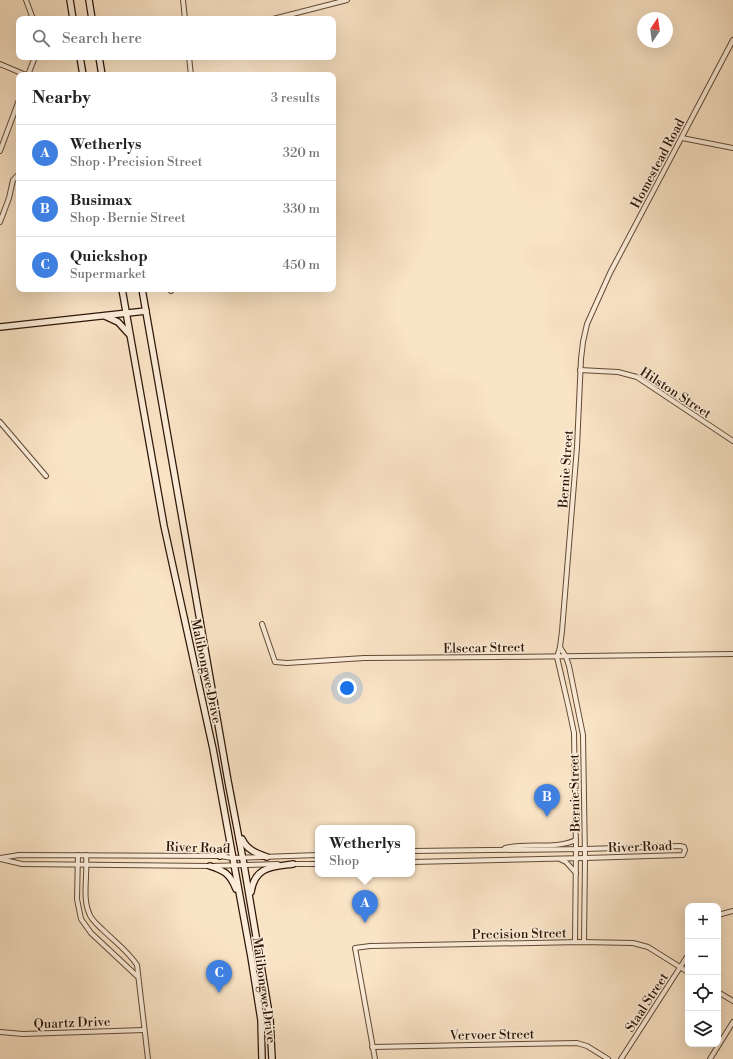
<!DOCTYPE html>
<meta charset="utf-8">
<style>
body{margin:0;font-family:"Libre Bodoni",serif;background:#f2f2f2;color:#222}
.controls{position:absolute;right:12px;bottom:12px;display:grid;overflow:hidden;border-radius:8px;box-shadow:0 4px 16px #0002}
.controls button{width:36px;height:36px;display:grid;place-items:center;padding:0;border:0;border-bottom:1px solid #e0e0e0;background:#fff;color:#222;font:20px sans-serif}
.compass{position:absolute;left:637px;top:12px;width:36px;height:36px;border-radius:50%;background:#fff;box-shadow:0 4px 16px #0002;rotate:13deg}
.you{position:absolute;left:347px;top:688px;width:14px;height:14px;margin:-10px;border:3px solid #fff;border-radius:50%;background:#1a73e8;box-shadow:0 0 0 6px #1a73e833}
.badge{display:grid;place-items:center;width:26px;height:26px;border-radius:50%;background:#1a73e8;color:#fff;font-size:13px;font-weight:700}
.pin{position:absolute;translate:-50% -33px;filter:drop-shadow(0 1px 2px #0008)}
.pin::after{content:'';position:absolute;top:21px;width:14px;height:12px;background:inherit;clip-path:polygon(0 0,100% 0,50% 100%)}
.popup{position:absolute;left:315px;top:825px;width:100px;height:52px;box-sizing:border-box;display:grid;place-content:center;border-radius:8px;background:#fff;filter:drop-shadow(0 1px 3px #0005);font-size:13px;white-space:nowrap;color:#767676}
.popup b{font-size:15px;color:#222}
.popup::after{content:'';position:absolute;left:50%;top:100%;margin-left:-8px;border:8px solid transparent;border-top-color:#fff}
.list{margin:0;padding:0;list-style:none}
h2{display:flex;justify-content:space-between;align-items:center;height:52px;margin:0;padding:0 16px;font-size:17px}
h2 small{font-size:13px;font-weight:400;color:#767676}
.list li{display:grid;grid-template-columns:26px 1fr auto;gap:12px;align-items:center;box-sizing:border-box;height:56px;padding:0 16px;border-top:1px solid #e0e0e0}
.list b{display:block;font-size:15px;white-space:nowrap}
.list p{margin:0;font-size:13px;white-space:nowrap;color:#767676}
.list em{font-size:13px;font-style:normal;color:#767676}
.icon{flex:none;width:22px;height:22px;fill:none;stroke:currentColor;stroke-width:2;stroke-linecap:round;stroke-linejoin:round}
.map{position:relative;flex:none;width:733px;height:1059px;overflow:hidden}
.search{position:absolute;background:#fff;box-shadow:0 4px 16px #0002;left:16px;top:16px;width:320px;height:44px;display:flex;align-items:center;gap:10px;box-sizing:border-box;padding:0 14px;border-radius:8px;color:#767676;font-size:15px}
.panel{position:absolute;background:#fff;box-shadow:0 4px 16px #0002;left:16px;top:72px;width:320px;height:220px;border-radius:8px}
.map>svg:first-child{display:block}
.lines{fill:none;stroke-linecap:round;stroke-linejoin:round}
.street-casing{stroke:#604a37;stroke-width:6}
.secondary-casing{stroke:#2d1607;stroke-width:8}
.street{stroke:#fcedda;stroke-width:4}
.secondary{stroke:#fcedda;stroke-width:5.5}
.labels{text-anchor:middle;stroke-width:3;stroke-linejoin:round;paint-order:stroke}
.street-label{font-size:13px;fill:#2d1607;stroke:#fcedda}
</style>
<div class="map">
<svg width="733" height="1059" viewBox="0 0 733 1059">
<rect width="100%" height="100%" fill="#fae4c6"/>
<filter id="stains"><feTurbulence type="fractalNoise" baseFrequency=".005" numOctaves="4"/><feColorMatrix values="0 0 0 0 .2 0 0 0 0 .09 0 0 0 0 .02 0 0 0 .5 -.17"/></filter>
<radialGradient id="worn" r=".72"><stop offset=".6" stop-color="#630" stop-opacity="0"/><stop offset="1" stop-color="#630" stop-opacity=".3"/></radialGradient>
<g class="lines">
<defs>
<g id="street">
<path d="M 26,0 L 33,19"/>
<path d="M 183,0 L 185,19"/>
<path d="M 273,19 L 347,0"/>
<path d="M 189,57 L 191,75"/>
<path d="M 0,64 L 26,75"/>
<path d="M 28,75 L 35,57"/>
<path d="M 682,138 L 733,148"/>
<path d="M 0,151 L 19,100"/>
<path d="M 0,222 L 9,198 L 13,180 L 19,174"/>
<path d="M 171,291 L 171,289"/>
<path d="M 580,370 L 618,372 L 637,377 L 733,441"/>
<path d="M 0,422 L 46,476"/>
<path d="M 262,624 L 275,662 L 287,663 L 364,658 L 499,657 L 733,654"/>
<path d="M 560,647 L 566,657 L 569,666 L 583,735 L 585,858 L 584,942"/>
<path d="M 505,848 C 528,842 554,850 576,840"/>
<path d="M 412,851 L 585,849 L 680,846 L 684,847 L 685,850 L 683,855 L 585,858 L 412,862"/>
<path d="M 78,855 L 77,899 L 81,919 L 91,933 L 137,976"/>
<path d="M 86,855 C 88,873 82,897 89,913 C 91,920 98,925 103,930 C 114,941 128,951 137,965 L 148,1059"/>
<path d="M 0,858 L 19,855 L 220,856 L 232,858 L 318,855"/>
<path d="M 0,859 L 22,864 L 210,866 L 278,864"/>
<path d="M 560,859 L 566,862 L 576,873"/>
<path d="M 290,864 L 318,864"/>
<path d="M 718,915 L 733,911"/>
<path d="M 575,942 L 576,849 L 574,733 L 569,709 L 557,657 L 560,647 L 562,631 L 577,447 L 581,359 L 583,342 L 587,324 L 610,273 L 733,40"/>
<path d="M 718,992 L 733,1001"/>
<path d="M 0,1032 L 23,1034 L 144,1030"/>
<path d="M 372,1047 L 577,1043 L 587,1046 L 608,1059"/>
<path d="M 375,1059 L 355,948 L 370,946 L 581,942 L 633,943 L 648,947 L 688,972"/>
<path d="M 621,1059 L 688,955"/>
<path d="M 710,1059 L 733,1022"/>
</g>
<g id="secondary">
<path d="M 70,0 L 73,19"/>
<path d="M 89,0 L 92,19"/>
<path d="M 80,57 L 83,75"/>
<path d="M 99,57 L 102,75"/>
<path d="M 122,289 L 164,526 L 213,749 L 251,957 L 261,1020 L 262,1059"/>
<path d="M 142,289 L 228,781 L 244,865 L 270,1019 L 272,1059"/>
<path d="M 105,316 L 118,322 L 129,334"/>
<path d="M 0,327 L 146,311"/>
<path d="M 242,839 C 247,850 256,853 267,857"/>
<path d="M 220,856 L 225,852 L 229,844"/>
<path d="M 210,866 C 225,871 230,874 236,889"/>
<path d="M 251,892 C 255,866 272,867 293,864"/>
</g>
</defs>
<use href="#street" class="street-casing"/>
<use href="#secondary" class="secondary-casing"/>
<use href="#street" class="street"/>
<use href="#secondary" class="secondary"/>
</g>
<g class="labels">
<g class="street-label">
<text transform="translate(657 163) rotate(-62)" y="5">Homestead Road</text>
<text transform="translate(676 392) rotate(33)" y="5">Hilston Street</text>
<text transform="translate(565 469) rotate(-86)" y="5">Bernie Street</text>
<text transform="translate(484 647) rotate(-1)" y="5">Elsecar Street</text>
<text transform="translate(207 671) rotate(78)" y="5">Malibongwe Drive</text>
<text transform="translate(574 793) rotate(-91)" y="5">Bernie Street</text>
<text transform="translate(640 846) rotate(-2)" y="5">River Road</text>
<text transform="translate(198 847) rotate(2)" y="5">River Road</text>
<text transform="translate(519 933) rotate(-1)" y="5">Precision Street</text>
<text transform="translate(265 990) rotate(82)" y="5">Malibongwe Drive</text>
<text transform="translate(646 1002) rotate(-57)" y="5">Staal Street</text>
<text transform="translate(72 1022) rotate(-2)" y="5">Quartz Drive</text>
<text transform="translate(492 1034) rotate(-1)" y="5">Vervoer Street</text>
</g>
</g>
<rect width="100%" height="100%" filter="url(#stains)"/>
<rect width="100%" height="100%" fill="url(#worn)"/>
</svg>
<div class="controls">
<button>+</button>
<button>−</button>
<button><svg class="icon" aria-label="locate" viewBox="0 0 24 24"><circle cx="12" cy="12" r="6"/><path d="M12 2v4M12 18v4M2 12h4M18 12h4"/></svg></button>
<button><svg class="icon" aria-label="layers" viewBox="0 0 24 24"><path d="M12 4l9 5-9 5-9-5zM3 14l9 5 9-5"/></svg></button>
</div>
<svg class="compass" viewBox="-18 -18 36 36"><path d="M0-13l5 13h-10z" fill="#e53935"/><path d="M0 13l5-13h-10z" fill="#767676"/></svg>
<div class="you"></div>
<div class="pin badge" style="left:365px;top:923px;background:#3f7fe0">A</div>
<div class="popup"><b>Wetherlys</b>Shop</div>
<div class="pin badge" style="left:547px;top:817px;background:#3f7fe0">B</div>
<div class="pin badge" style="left:219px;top:993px;background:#3f7fe0">C</div>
<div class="search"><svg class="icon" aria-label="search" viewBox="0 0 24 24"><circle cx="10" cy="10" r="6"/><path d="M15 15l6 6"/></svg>Search here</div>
<section class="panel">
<h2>Nearby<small>3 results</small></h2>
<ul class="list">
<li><span class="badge" style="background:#3f7fe0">A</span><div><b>Wetherlys</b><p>Shop · Precision Street</p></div><em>320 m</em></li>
<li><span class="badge" style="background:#3f7fe0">B</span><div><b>Busimax</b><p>Shop · Bernie Street</p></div><em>330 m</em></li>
<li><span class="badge" style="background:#3f7fe0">C</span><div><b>Quickshop</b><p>Supermarket</p></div><em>450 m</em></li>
</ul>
</section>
</div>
